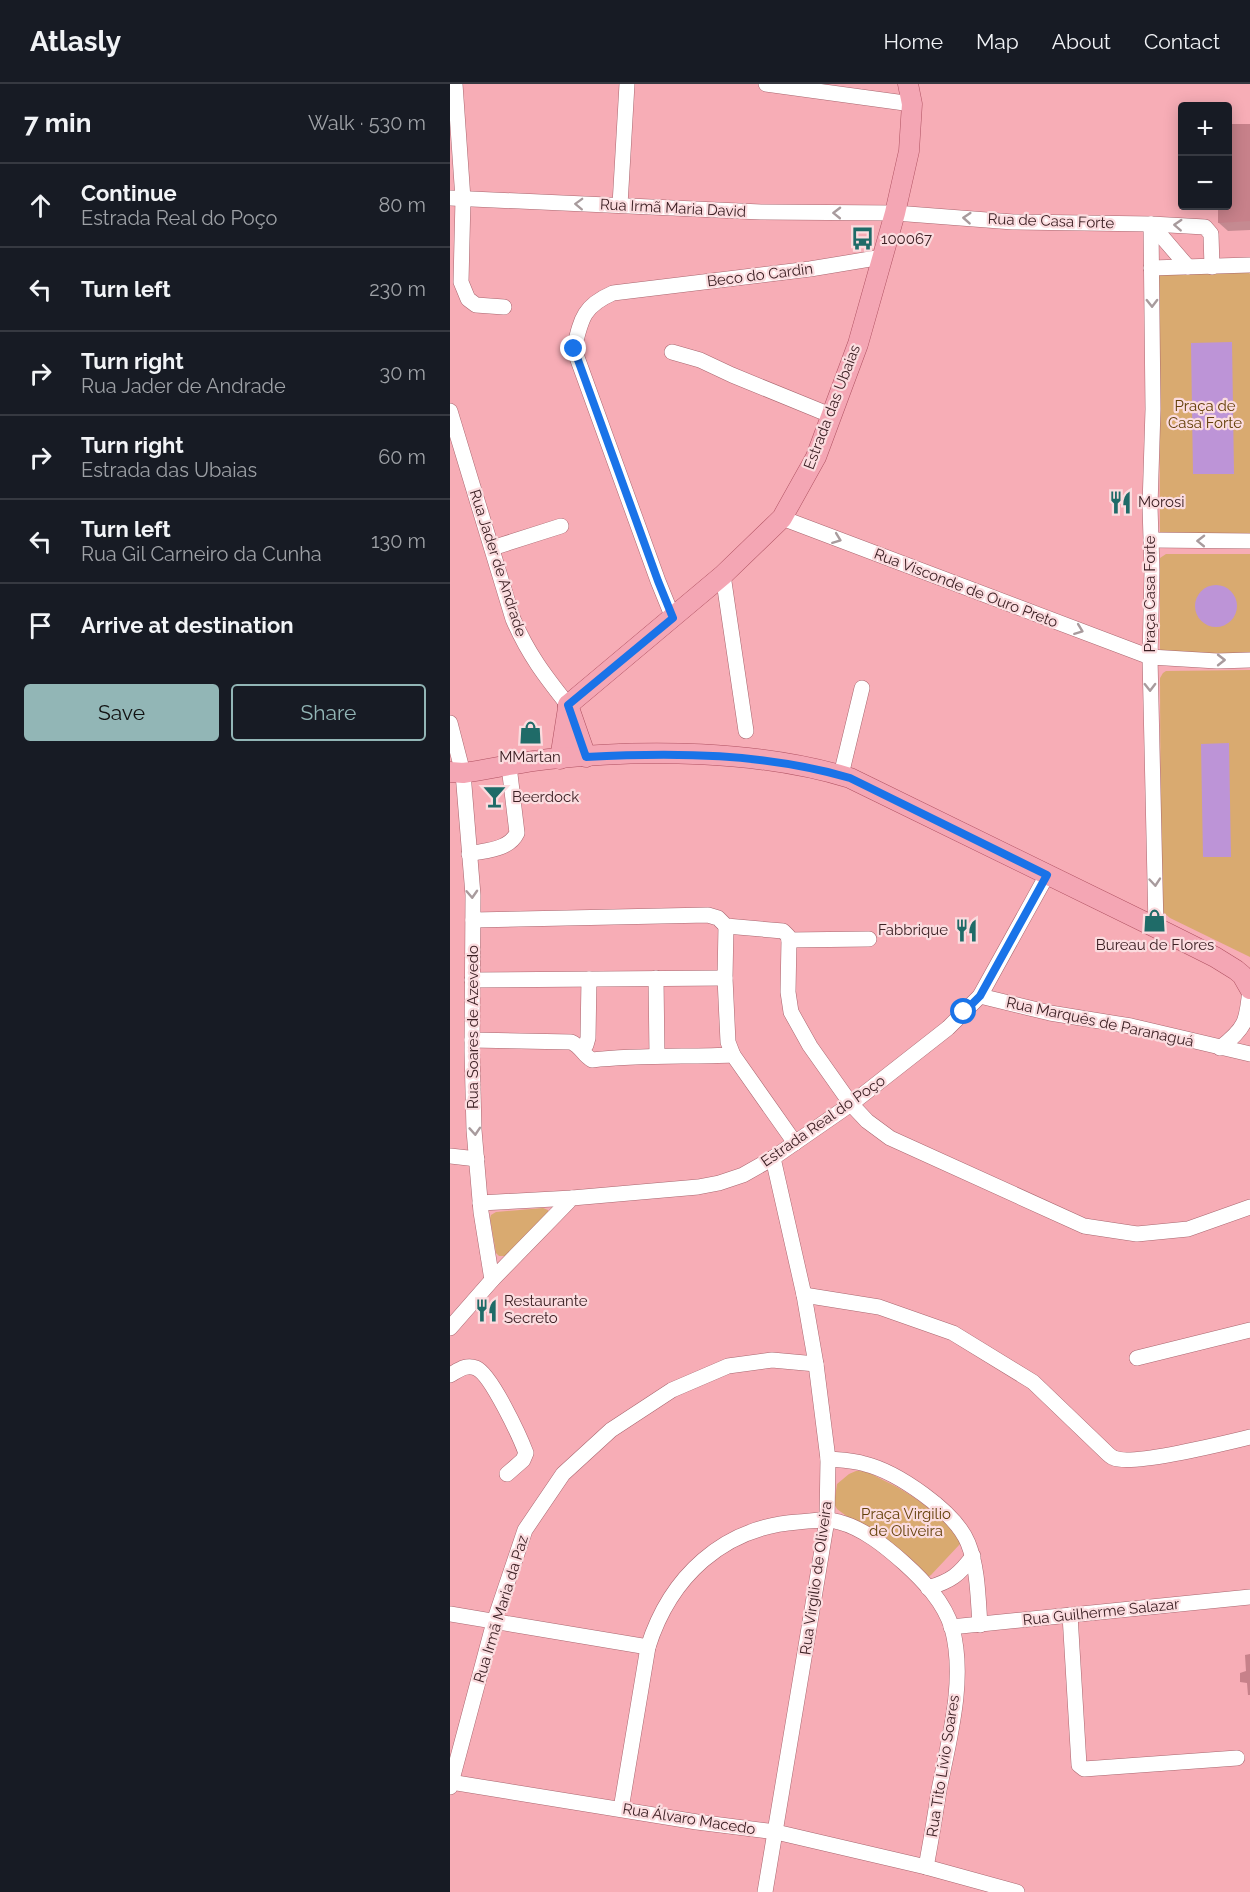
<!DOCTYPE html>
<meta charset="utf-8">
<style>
body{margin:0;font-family:Raleway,sans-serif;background:#242831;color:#f1f3f6}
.controls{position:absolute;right:18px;top:18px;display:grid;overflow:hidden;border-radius:6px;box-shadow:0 3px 15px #0003}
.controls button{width:54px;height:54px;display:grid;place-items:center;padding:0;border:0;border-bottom:2px solid #363941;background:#171b24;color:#f1f3f6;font:30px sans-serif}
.stop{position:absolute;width:18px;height:18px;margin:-14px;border:4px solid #1a73e8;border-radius:50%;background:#fff}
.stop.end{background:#1a73e8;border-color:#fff;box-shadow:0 2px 6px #0008}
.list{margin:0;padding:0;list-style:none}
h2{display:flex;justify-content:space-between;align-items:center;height:78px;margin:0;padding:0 24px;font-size:26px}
h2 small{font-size:20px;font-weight:400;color:#9ea1a6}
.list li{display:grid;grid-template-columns:39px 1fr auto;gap:18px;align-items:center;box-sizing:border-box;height:84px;padding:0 24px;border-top:2px solid #363941}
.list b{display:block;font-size:22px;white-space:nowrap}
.list p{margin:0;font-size:20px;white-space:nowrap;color:#9ea1a6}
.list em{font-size:20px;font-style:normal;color:#9ea1a6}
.actions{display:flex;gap:12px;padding:18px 24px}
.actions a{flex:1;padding:14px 0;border:2px solid #92b6b6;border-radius:6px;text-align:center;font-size:21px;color:#92b6b6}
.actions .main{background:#92b6b6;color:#111}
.icon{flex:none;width:33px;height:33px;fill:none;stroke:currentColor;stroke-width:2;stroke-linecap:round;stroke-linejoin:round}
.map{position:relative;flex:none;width:800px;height:1808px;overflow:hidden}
header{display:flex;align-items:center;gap:36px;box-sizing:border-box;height:84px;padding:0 30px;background:#171b24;border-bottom:2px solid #363941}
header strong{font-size:28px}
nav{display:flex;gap:33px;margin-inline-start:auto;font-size:21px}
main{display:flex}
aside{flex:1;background:#171b24}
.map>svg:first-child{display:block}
.green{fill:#d9aa70}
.water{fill:#bd94d7}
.shadow{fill:#0003}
.building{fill:#c7818a}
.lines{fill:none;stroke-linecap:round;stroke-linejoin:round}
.minor-casing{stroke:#a9666f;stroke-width:16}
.major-casing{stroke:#af5161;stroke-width:21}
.minor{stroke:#fff;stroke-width:15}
.major{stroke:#f4a6b4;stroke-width:20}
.oneway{stroke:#a89b9d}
.route{stroke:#1a73e8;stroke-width:8}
.labels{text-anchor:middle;stroke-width:4.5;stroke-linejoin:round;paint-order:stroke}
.street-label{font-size:15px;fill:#3d2125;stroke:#fbdcdf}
.poi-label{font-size:15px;fill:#3d2125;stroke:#fbdcdf;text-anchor:start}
.park-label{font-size:15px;fill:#64400a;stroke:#fbdcdf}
</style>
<header>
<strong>Atlasly</strong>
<nav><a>Home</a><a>Map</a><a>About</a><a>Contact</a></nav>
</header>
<main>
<aside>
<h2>7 min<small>Walk · 530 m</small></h2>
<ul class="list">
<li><svg class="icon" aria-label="ahead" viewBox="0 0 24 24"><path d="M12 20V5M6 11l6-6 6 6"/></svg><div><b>Continue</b><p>Estrada Real do Poço</p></div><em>80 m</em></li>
<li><svg class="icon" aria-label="left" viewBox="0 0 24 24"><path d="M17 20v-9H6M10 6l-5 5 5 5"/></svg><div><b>Turn left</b></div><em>230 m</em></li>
<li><svg class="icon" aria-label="right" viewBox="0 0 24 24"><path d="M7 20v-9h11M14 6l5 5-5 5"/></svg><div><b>Turn right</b><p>Rua Jader de Andrade</p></div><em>30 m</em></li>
<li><svg class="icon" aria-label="right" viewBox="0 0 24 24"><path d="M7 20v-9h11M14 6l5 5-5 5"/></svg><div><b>Turn right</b><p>Estrada das Ubaias</p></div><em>60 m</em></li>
<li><svg class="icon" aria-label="left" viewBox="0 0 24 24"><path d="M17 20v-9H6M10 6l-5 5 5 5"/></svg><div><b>Turn left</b><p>Rua Gil Carneiro da Cunha</p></div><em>130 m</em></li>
<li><svg class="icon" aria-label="arrive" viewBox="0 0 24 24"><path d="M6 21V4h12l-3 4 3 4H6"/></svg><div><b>Arrive at destination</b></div></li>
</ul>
<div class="actions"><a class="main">Save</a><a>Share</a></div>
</aside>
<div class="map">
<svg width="800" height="1808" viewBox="0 0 800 1808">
<rect width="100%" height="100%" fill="#f7adb6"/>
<g class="green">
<path d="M 797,186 L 800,190 L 800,455 L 710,452 L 709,191 L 711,188 Z"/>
<path d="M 716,470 L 800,470 L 800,570 L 712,569 L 710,565 L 710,474 Z"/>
<path d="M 800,586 L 800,873 L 720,834 L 713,828 L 711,821 L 710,594 L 713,589 L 716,587 Z"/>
<path d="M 93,1124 L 98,1126 L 98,1128 L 55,1172 L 49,1172 L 46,1169 L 40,1134 L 41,1131 L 46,1128 Z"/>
<path d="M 406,1387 C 417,1386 427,1393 437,1398 C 468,1413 488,1430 511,1456 L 510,1460 L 481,1491 L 478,1493 L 387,1425 L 384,1420 L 387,1400 L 399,1390 Z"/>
</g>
<g class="water">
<path d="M 782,258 L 784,390 L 743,390 L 741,259 Z"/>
<circle cx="766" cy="522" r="21"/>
<path d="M 779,659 L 781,773 L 753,773 L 751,660 Z"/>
</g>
<path class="shadow" d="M 778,42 L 800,42 L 800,146 L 778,147 L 769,139 L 770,122 L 778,122 Z"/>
<g class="building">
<path d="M 778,40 L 800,40 L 800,137 L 768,139 L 768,122 L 778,122 Z"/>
<path d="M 800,1570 L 800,1611 L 798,1611 L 797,1599 L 790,1598 L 790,1589 L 796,1587 L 795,1571 Z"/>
</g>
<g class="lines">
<defs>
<g id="minor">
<path d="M 5,0 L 13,115 L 11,198 L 18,215 L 26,221 L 54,223"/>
<path d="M 316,0 L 462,20"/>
<path d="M 0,114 L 311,128 L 445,129 L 563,138 L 701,140 L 755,143 L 761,150 L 762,183"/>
<path d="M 170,121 L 177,0"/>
<path d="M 701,140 L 703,325 L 700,422 L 702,487 L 700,573 L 706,843"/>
<path d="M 701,140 L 738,183"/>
<path d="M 701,184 L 800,181"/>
<path d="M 222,268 L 250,276 L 282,291 L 380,331"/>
<path d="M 0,327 L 63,535 C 78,570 95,592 118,621"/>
<path d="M 332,434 L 700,573 L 767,577 L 800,576"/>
<path d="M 701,456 L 800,457"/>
<path d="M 42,464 L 111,442"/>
<path d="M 273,491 L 296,647"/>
<path d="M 223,534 L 208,497 L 124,265 C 131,235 133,222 163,209 L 360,185 L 432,173"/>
<path d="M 0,639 L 13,689 L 23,811 L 22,967 L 24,1046 L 31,1128 L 42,1196"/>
<path d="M 391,691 L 412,604"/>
<path d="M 19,770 C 36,766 59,766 67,749 L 59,682"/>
<path d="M 23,836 L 258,831 L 268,834 L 276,842 L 333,847 L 338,852 L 339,856 L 419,855"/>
<path d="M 276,842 L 275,894 L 278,958 L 283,971"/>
<path d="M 339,856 L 338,908 L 341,928 L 360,962 L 401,1020 L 417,1037 L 440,1054 L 634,1142 L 687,1150 L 738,1145 L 800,1123"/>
<path d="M 206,894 L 207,972"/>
<path d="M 22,896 L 275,894"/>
<path d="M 530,912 L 600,929 L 681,942 L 800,970"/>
<path d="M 22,956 L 121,958 C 131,962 133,971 142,976 C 189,971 236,973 283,971 L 345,1059"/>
<path d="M 770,964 C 796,944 797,937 800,905"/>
<path d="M 132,965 L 136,961 L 138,954 L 139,895"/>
<path d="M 0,1072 L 27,1075"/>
<path d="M 30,1119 L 122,1114"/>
<path d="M 354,1211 L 429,1223 L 503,1249 L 583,1298 L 656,1368 C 658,1370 661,1373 664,1374 C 683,1382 775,1359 800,1353"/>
<path d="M 0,1244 L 42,1196 L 122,1114 L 248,1103 L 269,1099 L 293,1091 L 323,1074 L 401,1020 L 498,944 L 530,912 L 597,791"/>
<path d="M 687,1274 L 800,1246"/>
<path d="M 0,1291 C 9,1286 16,1280 26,1284 C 41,1290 70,1353 76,1369 L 73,1376 L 57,1390"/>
<path d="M 378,1375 C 391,1376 403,1376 415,1380 C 447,1388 505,1427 518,1459 C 528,1484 528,1514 530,1541"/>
<path d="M 478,1504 C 501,1497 509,1491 523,1472"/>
<path d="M 0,1530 L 198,1563"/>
<path d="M 620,1531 L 629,1681 L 634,1685 L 787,1674"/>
<path d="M 501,1543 L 800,1513"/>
<path d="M 0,1698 L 247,1738 L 326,1748 L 476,1783 L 567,1808"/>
<path d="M 0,1703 L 44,1538 L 75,1446 L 113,1390 L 161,1346 L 222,1306 L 278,1282 L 322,1276 L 366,1280"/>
<path d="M 171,1725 L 198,1563 C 220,1493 273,1443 348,1438 C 362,1437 376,1434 389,1438 C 413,1444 436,1463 454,1479 C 474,1497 494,1518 502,1544 C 516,1595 499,1656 489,1706 C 485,1732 481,1757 476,1783"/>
<path d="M 315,1808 L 377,1436 L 378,1375 L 366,1280 L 354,1211 L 323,1074"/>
</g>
<g id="major">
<path d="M 118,621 L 273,491 L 332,434 L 366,373 L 408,260 L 445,129 L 459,67 L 462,20 L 458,0"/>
<path d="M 118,621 L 136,673"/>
<path d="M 110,675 L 118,624"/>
<path d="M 0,688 L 13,689 C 41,685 70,678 99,675 C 194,665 309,666 400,694 L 717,849 L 765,873 L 786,886 L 792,891 L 800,905"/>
</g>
</defs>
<use href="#minor" class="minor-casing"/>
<use href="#major" class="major-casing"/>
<use href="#minor" class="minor"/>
<use href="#major" class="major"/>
</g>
<defs><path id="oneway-chevron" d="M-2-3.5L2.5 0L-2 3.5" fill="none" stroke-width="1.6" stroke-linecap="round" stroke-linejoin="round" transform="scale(1.5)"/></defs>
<g class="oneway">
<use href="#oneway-chevron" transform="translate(129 120) rotate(-178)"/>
<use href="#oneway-chevron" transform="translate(387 129) rotate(-179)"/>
<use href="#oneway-chevron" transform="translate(517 134) rotate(-176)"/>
<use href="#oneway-chevron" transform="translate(728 141) rotate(-177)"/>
<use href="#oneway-chevron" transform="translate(702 219) rotate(89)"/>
<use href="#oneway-chevron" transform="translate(387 455) rotate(21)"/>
<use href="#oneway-chevron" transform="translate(751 457) rotate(-179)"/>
<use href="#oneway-chevron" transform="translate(629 546) rotate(21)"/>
<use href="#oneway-chevron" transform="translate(771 576)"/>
<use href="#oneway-chevron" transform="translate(700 603) rotate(89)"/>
<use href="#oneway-chevron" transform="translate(705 798) rotate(85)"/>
<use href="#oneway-chevron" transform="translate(22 810) rotate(87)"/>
<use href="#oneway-chevron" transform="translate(25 1047) rotate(86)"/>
</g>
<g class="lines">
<path class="route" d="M 124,265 L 208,497 L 223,534 L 118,621 L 136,673 C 225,668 315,669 400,694 L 597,791 L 530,912 L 514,928"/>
</g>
<defs>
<symbol id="bus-bare" viewBox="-9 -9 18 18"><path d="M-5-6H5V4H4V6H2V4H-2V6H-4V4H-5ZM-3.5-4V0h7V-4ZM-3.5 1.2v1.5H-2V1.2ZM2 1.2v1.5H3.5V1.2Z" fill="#1f6b68" stroke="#fbdcdf" stroke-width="2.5" paint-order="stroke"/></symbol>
<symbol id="restaurant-bare" viewBox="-9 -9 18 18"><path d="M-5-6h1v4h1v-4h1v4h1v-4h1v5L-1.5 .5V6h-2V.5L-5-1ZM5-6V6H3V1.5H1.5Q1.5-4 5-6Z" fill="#1f6b68" stroke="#fbdcdf" stroke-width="2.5" paint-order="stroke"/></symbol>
<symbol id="shop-bare" viewBox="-9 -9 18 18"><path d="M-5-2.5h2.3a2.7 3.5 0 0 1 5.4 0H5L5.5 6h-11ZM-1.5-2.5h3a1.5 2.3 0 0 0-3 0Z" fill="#1f6b68" stroke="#fbdcdf" stroke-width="2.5" paint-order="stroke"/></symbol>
<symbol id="bar-bare" viewBox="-9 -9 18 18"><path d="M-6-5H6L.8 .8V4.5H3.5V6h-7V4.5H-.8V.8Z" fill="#1f6b68" stroke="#fbdcdf" stroke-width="2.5" paint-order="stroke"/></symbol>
</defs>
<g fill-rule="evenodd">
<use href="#bus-bare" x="396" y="138" width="33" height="33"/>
<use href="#restaurant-bare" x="654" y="402" width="33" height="33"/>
<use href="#shop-bare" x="64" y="632" width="33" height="33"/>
<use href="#bar-bare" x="28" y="696" width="33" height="33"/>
<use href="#shop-bare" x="688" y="820" width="33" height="33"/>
<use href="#restaurant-bare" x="500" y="830" width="33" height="33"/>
<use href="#restaurant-bare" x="20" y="1210" width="33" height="33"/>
</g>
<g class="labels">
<g class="street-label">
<text transform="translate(223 124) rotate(3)" y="5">Rua Irmã Maria David</text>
<text transform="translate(601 137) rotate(2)" y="5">Rua de Casa Forte</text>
<text transform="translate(310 191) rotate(-7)" y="5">Beco do Cardin</text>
<text transform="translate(382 323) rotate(-69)" y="5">Estrada das Ubaias</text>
<text transform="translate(48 479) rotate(72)" y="5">Rua Jader de Andrade</text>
<text transform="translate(516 504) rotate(21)" y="5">Rua Visconde de Ouro Preto</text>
<text transform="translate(700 510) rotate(-90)" y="5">Praça Casa Forte</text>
<text transform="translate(650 938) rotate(12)" y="5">Rua Marquês de Paranaguá</text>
<text transform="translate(23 943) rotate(-90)" y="5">Rua Soares de Azevedo</text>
<text transform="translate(373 1037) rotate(-35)" y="5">Estrada Real do Poço</text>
<text transform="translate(366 1494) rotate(-82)" y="5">Rua Virgílio de Oliveira</text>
<text transform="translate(51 1525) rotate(-73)" y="5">Rua Irmã Maria da Paz</text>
<text transform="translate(651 1528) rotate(-6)" y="5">Rua Guilherme Salazar</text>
<text transform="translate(493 1682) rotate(-81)" y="5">Rua Tito Lívio Soares</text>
<text transform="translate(239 1735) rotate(9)" y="5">Rua Álvaro Macedo</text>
</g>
<g class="poi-label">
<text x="431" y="160">100067</text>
<text x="688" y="423">Morosi</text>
<text x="80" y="678" text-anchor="middle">MMartan</text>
<text x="62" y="718">Beerdock</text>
<text x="498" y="851" text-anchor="end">Fabbrique</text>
<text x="705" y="866" text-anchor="middle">Bureau de Flores</text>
<text x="54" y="1222">Restaurante<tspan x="54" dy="17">Secreto</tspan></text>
</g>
<g class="park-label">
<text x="755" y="327">Praça de<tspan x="755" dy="17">Casa Forte</tspan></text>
<text x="456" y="1435">Praça Virgilio<tspan x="456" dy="17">de Oliveira</tspan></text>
</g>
</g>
</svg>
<div class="controls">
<button>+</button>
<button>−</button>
</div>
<div class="stop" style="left:514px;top:928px"></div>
<div class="stop end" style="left:124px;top:265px"></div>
</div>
</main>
